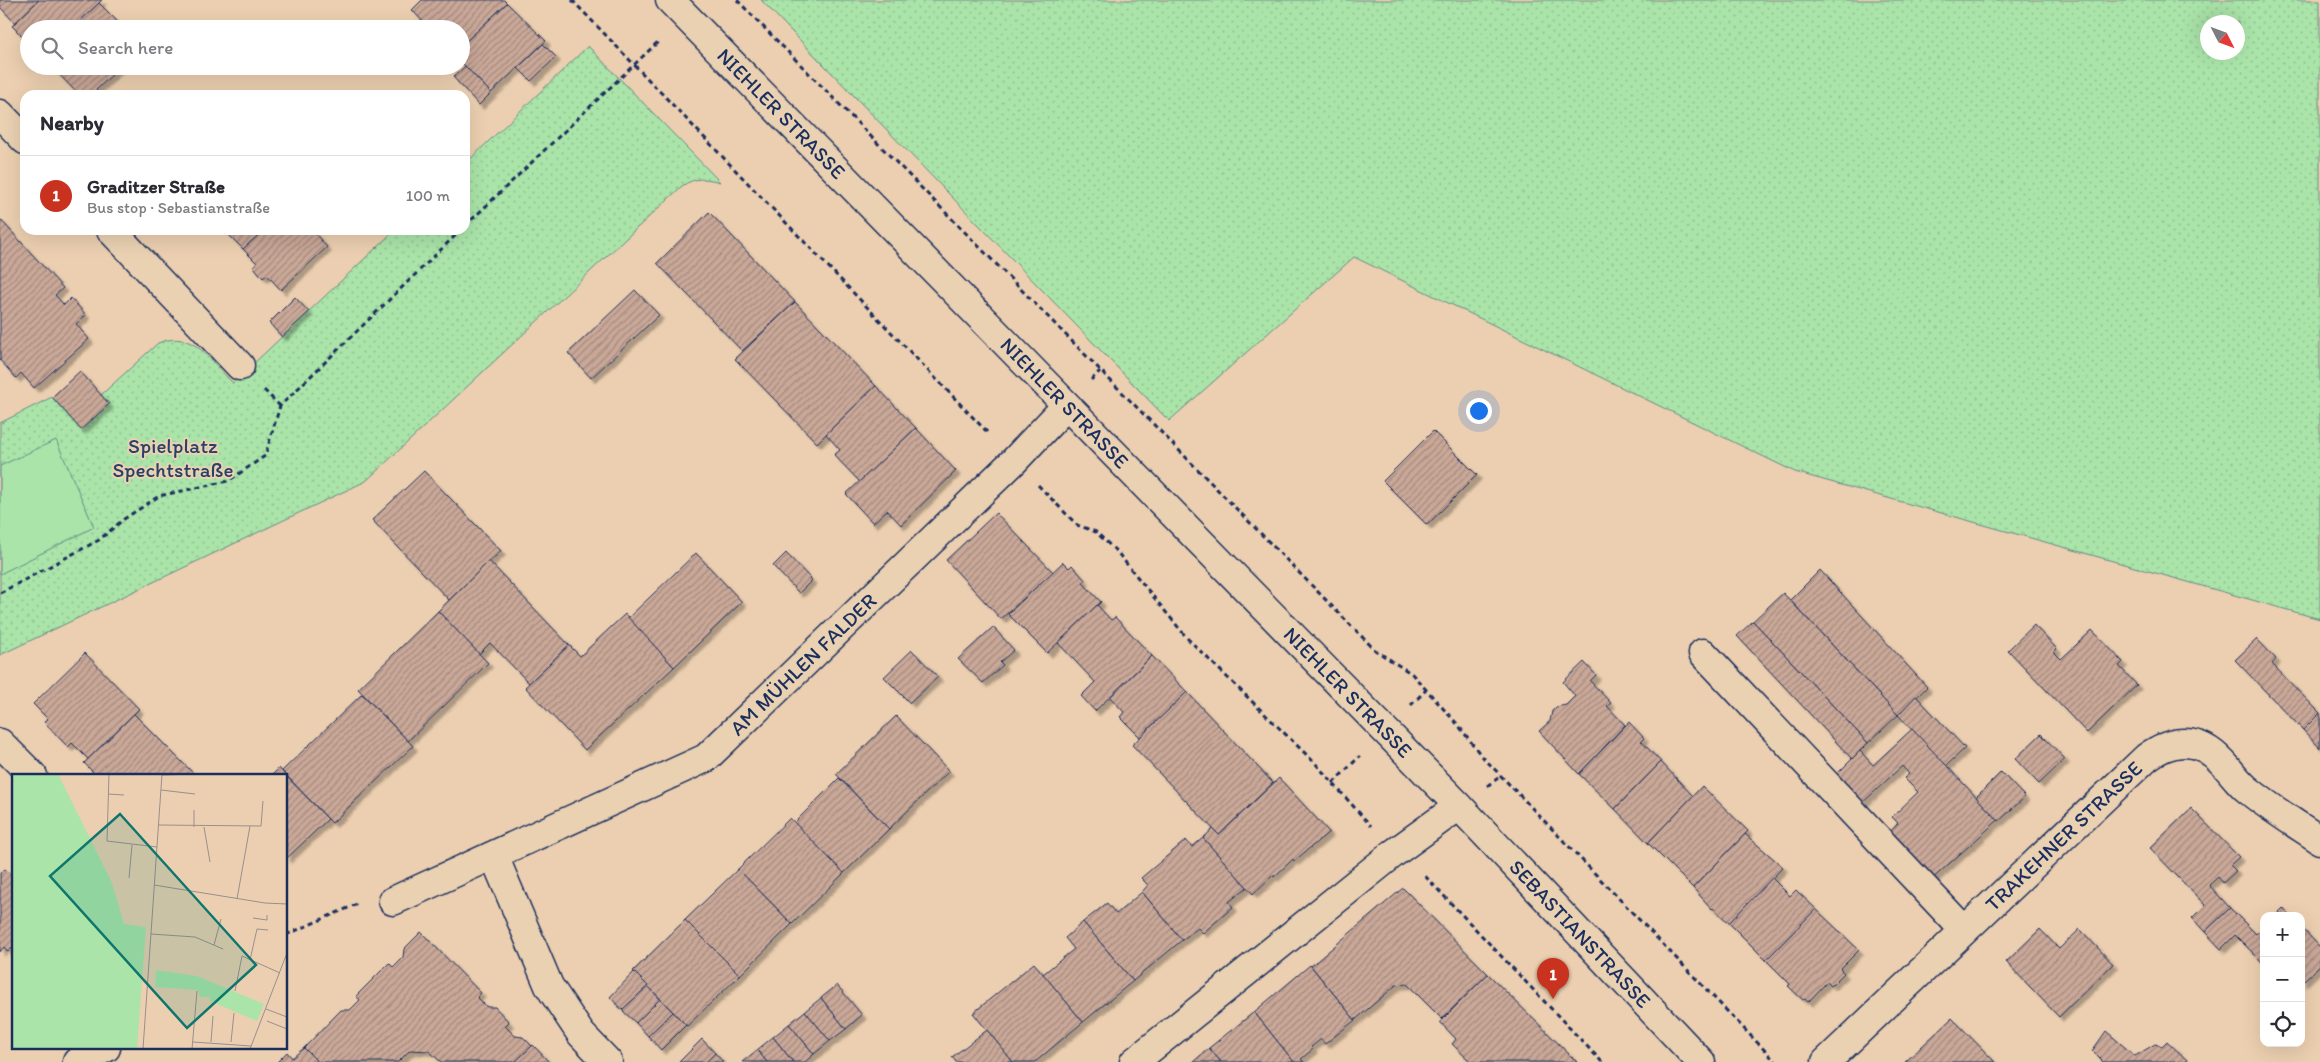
<!DOCTYPE html>
<meta charset="utf-8">
<style>
body{margin:0;font-family:Itim,sans-serif;background:#f7f7f7;color:#2b2b33}
.controls{position:absolute;right:15px;bottom:15px;display:grid;overflow:hidden;border-radius:10px;box-shadow:0 5px 20px #0002}
.controls button{width:45px;height:45px;display:grid;place-items:center;padding:0;border:0;border-bottom:1px solid #e1e1e2;background:#fff;color:#2b2b33;font:25px sans-serif}
.compass{position:absolute;left:2200px;top:15px;width:45px;height:45px;border-radius:50%;background:#fff;box-shadow:0 5px 20px #0002;rotate:132deg}
.you{position:absolute;left:1478px;top:410px;width:18px;height:18px;margin:-12px;border:4px solid #fff;border-radius:50%;background:#1a73e8;box-shadow:0 0 0 8px #1a73e833}
.badge{display:grid;place-items:center;width:32px;height:32px;border-radius:50%;background:#c8321e;color:#fff;font-size:16px;font-weight:700}
.pin{position:absolute;translate:-50% -41px;filter:drop-shadow(0 1px 2px #0008)}
.pin::after{content:'';position:absolute;top:26px;width:18px;height:15px;background:inherit;clip-path:polygon(0 0,100% 0,50% 100%)}
.list{margin:0;padding:0;list-style:none}
h2{display:flex;justify-content:space-between;align-items:center;height:65px;margin:0;padding:0 20px;font-size:21px}
h2 small{font-size:16px;font-weight:400;color:#7c7c81}
.list li{display:grid;grid-template-columns:32px 1fr auto;gap:15px;align-items:center;box-sizing:border-box;height:80px;padding:0 20px;border-top:1px solid #e1e1e2}
.list b{display:block;font-size:19px;white-space:nowrap}
.list p{margin:0;font-size:16px;white-space:nowrap;color:#7c7c81}
.list em{font-size:16px;font-style:normal;color:#7c7c81}
.icon{flex:none;width:28px;height:28px;fill:none;stroke:currentColor;stroke-width:2;stroke-linecap:round;stroke-linejoin:round}
.map{position:relative;flex:none;width:2320px;height:1062px;overflow:hidden}
.search{position:absolute;background:#fff;box-shadow:0 5px 20px #0002;left:20px;top:20px;width:450px;height:55px;display:flex;align-items:center;gap:12px;box-sizing:border-box;padding:0 18px;border-radius:28px;color:#7c7c81;font-size:19px}
.panel{position:absolute;background:#fff;box-shadow:0 5px 20px #0002;left:20px;top:90px;width:450px;height:145px;border-radius:15px}
.map>svg:first-child{display:block}
.grass{fill:url(#grass-dots);stroke:#628a84;fill-rule:evenodd}
.pitch{fill:#aae4a9;stroke:#628a84}
.building{fill:url(#building-hatch);stroke:#1b2f5e;filter:url(#shadow)}
.lines{fill:none;stroke-linecap:round;stroke-linejoin:round}
.minor-casing{stroke:#1b2f5e;stroke-width:31}
.path{stroke:#1b2f5e;stroke-width:3;stroke-dasharray:5 4;stroke-linecap:butt}
.minor{stroke:#ead1b2;stroke-width:28}
.labels{text-anchor:middle;stroke-width:4;stroke-linejoin:round;paint-order:stroke}
.street-label{font-size:21px;fill:#1b2f5e;stroke:#ead1b2}
.park-label{font-size:21px;fill:#294166;stroke:#ead1b2}
.inset-road{fill:none;stroke:#988f8f;stroke-width:1}
.view{fill:#0f766e;fill-opacity:0.15;stroke:#0f766e;stroke-width:2.5}
.inset-edge{fill:none;stroke:#1b2f5e;stroke-width:2.5}
</style>
<div class="map">
<svg width="2320" height="1062" viewBox="0 0 2320 1062">
<defs>
<pattern id="grass-dots" width="8" height="8" patternUnits="userSpaceOnUse" patternTransform="scale(1.25)"><rect width="8" height="8" fill="#aae4a9"/><path d="M2 2h.1M6 6h.1" fill="none" stroke="#92c494" stroke-width="1.8" stroke-linecap="round"/></pattern>
<pattern id="building-hatch" width="6" height="6" patternUnits="userSpaceOnUse" patternTransform="scale(1.25)"><rect width="6" height="6" fill="#caa898"/><path d="M-1 1l2-2M0 6l6-6M5 7l2-2" fill="none" stroke="#a3897f"/></pattern>
<filter id="shadow"><feDropShadow dx="4.5" dy="4.5" stdDeviation="1" flood-color="#0004"/></filter>
</defs>
<rect width="100%" height="100%" fill="#eccfb0"/>
<filter id="ink" filterUnits="userSpaceOnUse"><feTurbulence type="fractalNoise" baseFrequency=".02" numOctaves="2"/><feDisplacementMap in="SourceGraphic" scale="10" xChannelSelector="R" yChannelSelector="G"/><feConvolveMatrix kernelMatrix="1 2 1 2 8 2 1 2 1" color-interpolation-filters="sRGB"/></filter>
<g filter="url(#ink)">
<g class="grass">
<path d="M 761,0 L 2320,0 L 2320,619 L 1795,472 L 1354,257 L 1169,421 ZM 2208,22 L 2238,22 L 2238,52 L 2208,52 Z"/>
<path d="M 588,46 L 720,182 C 706,178 695,177 682,186 L 366,481 L 0,655 L 0,423 L 52,397 L 81,429 L 109,404 L 101,395 L 158,343 C 195,328 210,362 233,383 L 395,230 L 465,230 L 465,164 Z"/>
</g>
<path class="pitch" d="M 56,440 L 94,527 L 0,574 L 0,466 Z"/>
<g class="building">
<path d="M 0,0 L 39,0 L 15,23 L 0,7 Z"/>
<path d="M 39,0 L 102,0 L 72,29 L 29,29 L 29,43 L 12,26 Z"/>
<path d="M 422,0 L 504,0 L 507,3 L 461,46 L 461,29 L 430,29 L 412,10 Z"/>
<path d="M 99,3 L 125,29 L 72,29 Z"/>
<path d="M 507,3 L 546,41 L 491,93 L 461,62 L 461,46 Z"/>
<path d="M 543,44 L 556,57 L 531,81 L 518,68 Z"/>
<path d="M 51,66 L 121,66 L 91,95 L 79,95 Z"/>
<path d="M 465,66 L 491,93 L 479,105 L 453,77 Z"/>
<path d="M 709,212 L 795,302 L 742,351 L 657,263 Z"/>
<path d="M 0,219 L 63,288 L 55,295 L 64,305 L 71,298 L 86,315 L 76,324 L 89,339 L 34,388 L 21,373 L 16,378 L 0,360 Z"/>
<path d="M 224,230 L 264,230 L 243,249 Z"/>
<path d="M 264,230 L 312,230 L 327,247 L 281,290 L 267,275 L 263,278 L 253,266 L 257,263 L 243,249 Z"/>
<path d="M 635,290 L 659,315 L 591,378 L 568,353 Z"/>
<path d="M 295,297 L 309,312 L 282,337 L 269,323 Z"/>
<path d="M 795,302 L 876,386 L 817,443 L 735,359 Z"/>
<path d="M 80,371 L 109,404 L 81,430 L 52,397 Z"/>
<path d="M 876,386 L 916,428 L 860,482 L 834,455 L 840,450 L 826,434 Z"/>
<path d="M 916,428 L 956,471 L 901,525 L 887,510 L 873,523 L 846,494 Z"/>
<path d="M 1433,431 L 1477,475 L 1427,525 L 1383,481 Z"/>
<path d="M 424,471 L 501,551 L 449,600 L 372,520 Z"/>
<path d="M 996,513 L 1053,572 L 1001,619 L 946,560 Z"/>
<path d="M 696,553 L 742,602 L 674,667 L 628,618 Z"/>
<path d="M 786,553 L 812,580 L 799,593 L 773,566 Z"/>
<path d="M 489,561 L 569,645 L 529,683 L 490,643 L 479,654 L 438,611 Z"/>
<path d="M 1063,562 L 1069,568 L 1072,565 L 1085,580 L 1083,583 L 1101,602 L 1047,653 L 1008,614 Z"/>
<path d="M 1820,570 L 1927,687 L 1898,715 L 1790,600 Z"/>
<path d="M 1783,593 L 1898,715 L 1868,743 L 1753,621 Z"/>
<path d="M 1097,605 L 1111,620 L 1115,617 L 1152,656 L 1095,711 L 1081,696 L 1095,682 L 1058,643 Z"/>
<path d="M 438,611 L 488,663 L 408,741 L 358,689 Z"/>
<path d="M 625,614 L 674,667 L 585,750 L 525,687 L 569,645 L 580,656 Z"/>
<path d="M 1753,621 L 1868,743 L 1852,759 L 1737,636 Z"/>
<path d="M 2034,625 L 2057,649 L 2054,652 L 2061,659 L 2092,630 L 2123,662 L 2119,666 L 2137,685 L 2087,733 L 2008,650 Z"/>
<path d="M 993,627 L 1014,650 L 1000,662 L 1003,665 L 983,683 L 958,659 Z"/>
<path d="M 2257,639 L 2276,659 L 2272,664 L 2320,713 L 2303,730 L 2235,660 Z"/>
<path d="M 912,650 L 938,677 L 910,703 L 884,677 Z"/>
<path d="M 85,653 L 139,709 L 88,759 L 72,743 L 68,747 L 44,722 L 48,719 L 33,704 Z"/>
<path d="M 1152,656 L 1187,692 L 1140,737 L 1120,717 L 1124,712 L 1110,697 Z"/>
<path d="M 1584,662 L 1596,675 L 1590,681 L 1611,703 L 1607,706 L 1625,725 L 1579,774 L 1539,731 L 1550,721 L 1552,711 L 1556,707 L 1566,705 L 1575,696 L 1563,682 Z"/>
<path d="M 1187,692 L 1273,783 L 1219,835 L 1132,745 Z"/>
<path d="M 362,694 L 413,746 L 332,823 L 282,771 Z"/>
<path d="M 1916,696 L 1965,748 L 1946,766 L 1898,715 Z"/>
<path d="M 2320,713 L 2320,748 L 2303,730 Z"/>
<path d="M 134,714 L 196,776 L 97,776 L 84,763 Z"/>
<path d="M 896,716 L 949,771 L 889,829 L 836,774 Z"/>
<path d="M 1629,722 L 1644,738 L 1641,741 L 1661,762 L 1615,809 L 1579,774 Z"/>
<path d="M 1912,729 L 1998,820 L 1931,880 L 1888,834 L 1898,823 L 1892,817 L 1918,792 L 1904,778 L 1909,774 L 1902,766 L 1860,805 L 1834,777 L 1860,751 L 1873,765 Z"/>
<path d="M 2041,734 L 2065,759 L 2039,784 L 2015,759 Z"/>
<path d="M 1661,762 L 1693,796 L 1648,843 L 1615,809 Z"/>
<path d="M 279,768 L 286,776 L 271,776 Z"/>
<path d="M 2001,772 L 2025,797 L 1999,821 L 1976,797 Z"/>
<path d="M 286,776 L 328,819 L 286,859 Z"/>
<path d="M 839,778 L 889,829 L 844,873 L 794,823 Z"/>
<path d="M 1279,778 L 1329,832 L 1294,861 L 1293,859 L 1274,877 L 1273,875 L 1253,894 L 1203,838 L 1213,829 L 1219,835 Z"/>
<path d="M 1702,786 L 1748,831 L 1693,888 L 1648,843 Z"/>
<path d="M 2191,808 L 2239,857 L 2230,865 L 2236,871 L 2223,883 L 2218,877 L 2209,885 L 2230,908 L 2205,932 L 2192,918 L 2205,905 L 2150,848 Z"/>
<path d="M 790,818 L 844,873 L 792,924 L 738,869 Z"/>
<path d="M 1745,834 L 1783,867 L 1729,923 L 1713,908 L 1712,909 L 1693,888 Z"/>
<path d="M 1203,838 L 1247,887 L 1229,902 L 1233,907 L 1203,933 L 1198,928 L 1182,940 L 1142,892 L 1148,885 L 1141,878 L 1186,840 L 1192,847 Z"/>
<path d="M 5,869 L 14,877 L 14,946 L 8,952 L 4,947 L 0,952 L 0,873 Z"/>
<path d="M 738,869 L 792,924 L 740,975 L 685,920 Z"/>
<path d="M 1772,878 L 1790,896 L 1796,890 L 1816,909 L 1766,960 L 1729,923 Z"/>
<path d="M 1403,888 L 1488,974 L 1442,1019 L 1407,984 L 1396,985 L 1355,1020 L 1311,966 Z"/>
<path d="M 1142,892 L 1182,940 L 1133,981 L 1083,922 L 1107,903 L 1116,914 Z"/>
<path d="M 2230,908 L 2256,934 L 2264,926 L 2264,964 L 2235,935 L 2221,949 L 2205,932 Z"/>
<path d="M 2283,908 L 2290,916 L 2275,916 Z"/>
<path d="M 1816,909 L 1859,950 L 1840,969 L 1844,973 L 1831,986 L 1827,982 L 1808,1002 L 1805,999 L 1803,1000 L 1788,986 L 1790,984 L 1766,960 Z"/>
<path d="M 685,920 L 740,975 L 687,1026 L 633,971 Z"/>
<path d="M 1083,922 L 1133,981 L 1083,1022 L 1043,974 L 1074,949 L 1065,938 Z"/>
<path d="M 2301,927 L 2320,947 L 2320,965 L 2301,983 Z"/>
<path d="M 2040,929 L 2059,949 L 2080,929 L 2113,964 L 2059,1017 L 2006,962 Z"/>
<path d="M 421,932 L 481,993 L 477,997 L 487,1007 L 495,1007 L 509,1022 L 505,1026 L 515,1036 L 523,1037 L 532,1046 L 515,1062 L 441,1062 L 429,1051 L 410,1050 L 398,1062 L 318,1062 L 304,1048 L 341,1010 L 350,1010 L 360,1000 L 356,996 L 389,963 L 393,967 L 403,957 L 404,949 Z"/>
<path d="M 1034,963 L 1083,1022 L 1035,1062 L 1013,1062 L 973,1013 Z"/>
<path d="M 1310,965 L 1355,1020 L 1325,1044 L 1321,1039 L 1311,1047 L 1313,1049 L 1301,1059 L 1304,1062 L 1294,1062 L 1254,1012 Z"/>
<path d="M 634,972 L 648,986 L 622,1010 L 610,997 Z"/>
<path d="M 1488,974 L 1577,1062 L 1471,1062 L 1452,1044 L 1456,1039 L 1440,1022 Z"/>
<path d="M 837,985 L 862,1015 L 846,1029 L 821,998 Z"/>
<path d="M 648,986 L 660,999 L 636,1023 L 622,1010 Z"/>
<path d="M 821,998 L 846,1029 L 830,1041 L 805,1011 Z"/>
<path d="M 660,999 L 673,1012 L 648,1036 L 636,1023 Z"/>
<path d="M 805,1011 L 830,1041 L 814,1054 L 789,1024 Z"/>
<path d="M 673,1012 L 686,1025 L 661,1050 L 648,1036 Z"/>
<path d="M 1254,1012 L 1294,1062 L 1221,1062 L 1209,1048 Z"/>
<path d="M 1952,1018 L 1995,1062 L 1905,1062 Z"/>
<path d="M 789,1024 L 814,1054 L 805,1062 L 793,1062 L 773,1037 Z"/>
<path d="M 987,1030 L 1013,1062 L 956,1062 L 952,1057 Z"/>
<path d="M 2106,1031 L 2135,1056 L 2155,1044 L 2162,1046 L 2167,1041 L 2189,1062 L 2103,1062 L 2092,1051 Z"/>
<path d="M 773,1037 L 793,1062 L 767,1062 L 757,1050 Z"/>
<path d="M 702,1039 L 715,1053 L 706,1062 L 679,1062 Z"/>
<path d="M 533,1045 L 549,1062 L 515,1062 L 532,1046 Z"/>
<path d="M 304,1048 L 318,1062 L 277,1062 L 287,1052 L 292,1058 Z"/>
<path d="M 1209,1048 L 1221,1062 L 1193,1062 Z"/>
<path d="M 757,1050 L 767,1062 L 742,1062 Z"/>
<path d="M 715,1053 L 723,1062 L 706,1062 Z"/>
</g>
<g class="lines">
<defs>
<g id="minor">
<path id="s1" d="M 670,0 L 1459,806 L 1701,1062"/>
<path d="M 0,114 L 25,140"/>
<path d="M 111,230 L 240,366"/>
<path d="M 1703,653 L 1964,930"/>
<path d="M 0,743 L 33,776"/>
<path d="M 494,856 L 549,986 L 581,1034 L 608,1062"/>
<path id="s2" d="M 393,901 L 706,758 L 1014,461 L 1066,406"/>
<path d="M 77,1062 L 106,1048"/>
<path d="M 1134,1062 L 1394,853 L 1459,806"/>
<path id="s3" d="M 1826,1062 L 2147,757 C 2173,738 2199,737 2222,762 C 2231,771 2238,782 2248,790 C 2270,808 2296,824 2320,840"/>
</g>
</defs>
<use href="#minor" class="minor-casing"/>
<g class="path">
<path d="M 572,0 L 989,434"/>
<path d="M 737,0 L 1375,650 L 1412,674 L 1459,726 L 1480,754 L 1776,1062"/>
<path d="M 465,226 L 660,40"/>
<path d="M 1091,380 L 1100,371"/>
<path d="M 264,390 L 280,406"/>
<path d="M 1038,485 L 1077,525 L 1096,532 L 1117,552 L 1187,638 L 1315,763 L 1371,826"/>
<path d="M 0,593 L 99,540 L 124,519 L 159,496 L 228,481 L 265,456 L 280,406 L 461,230"/>
<path d="M 1411,705 L 1426,690"/>
<path d="M 1333,783 L 1360,756"/>
<path d="M 1487,786 L 1501,776"/>
<path d="M 1425,876 L 1602,1062"/>
<path d="M 286,935 L 357,904"/>
</g>
<use href="#minor" class="minor"/>
</g>
</g>
<g class="labels">
<g class="street-label">
<text dy="7" stroke="none"><textPath href="#s1" startOffset="159">NIEHLER STRASSE</textPath></text>
<text dy="7" stroke="none"><textPath href="#s1" startOffset="564">NIEHLER STRASSE</textPath></text>
<text dy="7" stroke="none"><textPath href="#s2" startOffset="479">AM MÜHLEN FALDER</textPath></text>
<text dy="7" stroke="none"><textPath href="#s1" startOffset="969">NIEHLER STRASSE</textPath></text>
<text dy="7" stroke="none"><textPath href="#s3" startOffset="328">TRAKEHNER STRASSE</textPath></text>
<text dy="7" stroke="none"><textPath href="#s1" startOffset="1304">SEBASTIANSTRASSE</textPath></text>
</g>
<g class="park-label">
<text x="173" y="453">Spielplatz<tspan x="173" dy="24">Spechtstraße</tspan></text>
</g>
</g>
<g transform="translate(12 774)">
<rect width="275" height="275" fill="#eccfb0"/>
<path d="M 0,0 L 46,0 L 100,109 L 112,150 L 134,153 L 125,275 L 0,275 ZM 144,196 L 185,202 L 252,230 L 245,247 L 198,227 L 198,223 L 188,223 L 186,216 L 143,213 Z" fill="#aae4a9"/>
<path d="M 204,217 L 219,223 L 216,231 L 200,224 Z" fill="#aae4a9"/>
<path class="inset-road" d="M 97,0 L 95,67 L 145,73M 150,1 L 186,0M 149,16 L 183,20M 96,20 L 112,21M 182,36 L 182,53M 146,51 L 249,52 L 251,27M 192,53 L 198,88M 117,104 L 120,71M 142,111 L 253,129 L 275,130M 225,125 L 238,52M 241,144 L 255,146 L 255,141M 139,160 L 183,163 L 211,175M 202,171 L 209,145M 238,186 L 245,155 L 256,156M 223,217 L 230,182 L 268,199M 254,235 L 275,243M 255,247 L 275,255M 181,268 L 239,272M 199,268 L 201,242M 219,268 L 222,239M 131,275 L 150,0M 180,275 L 185,217M 238,275 L 275,179"/>
<path class="view" d="M 108,40 L 244,191 L 175,254 L 38,102 Z"/>
<rect width="275" height="275" class="inset-edge"/>
</g>
</svg>
<div class="controls">
<button>+</button>
<button>−</button>
<button><svg class="icon" aria-label="locate" viewBox="0 0 24 24"><circle cx="12" cy="12" r="6"/><path d="M12 2v4M12 18v4M2 12h4M18 12h4"/></svg></button>
</div>
<svg class="compass" viewBox="-18 -18 36 36"><path d="M0-13l5 13h-10z" fill="#e53935"/><path d="M0 13l5-13h-10z" fill="#7c7c81"/></svg>
<div class="you"></div>
<div class="pin badge" style="left:1553px;top:999px">1</div>
<div class="search"><svg class="icon" aria-label="search" viewBox="0 0 24 24"><circle cx="10" cy="10" r="6"/><path d="M15 15l6 6"/></svg>Search here</div>
<section class="panel">
<h2>Nearby<small></small></h2>
<ul class="list">
<li><span class="badge">1</span><div><b>Graditzer Straße</b><p>Bus stop · Sebastianstraße</p></div><em>100 m</em></li>
</ul>
</section>
</div>
